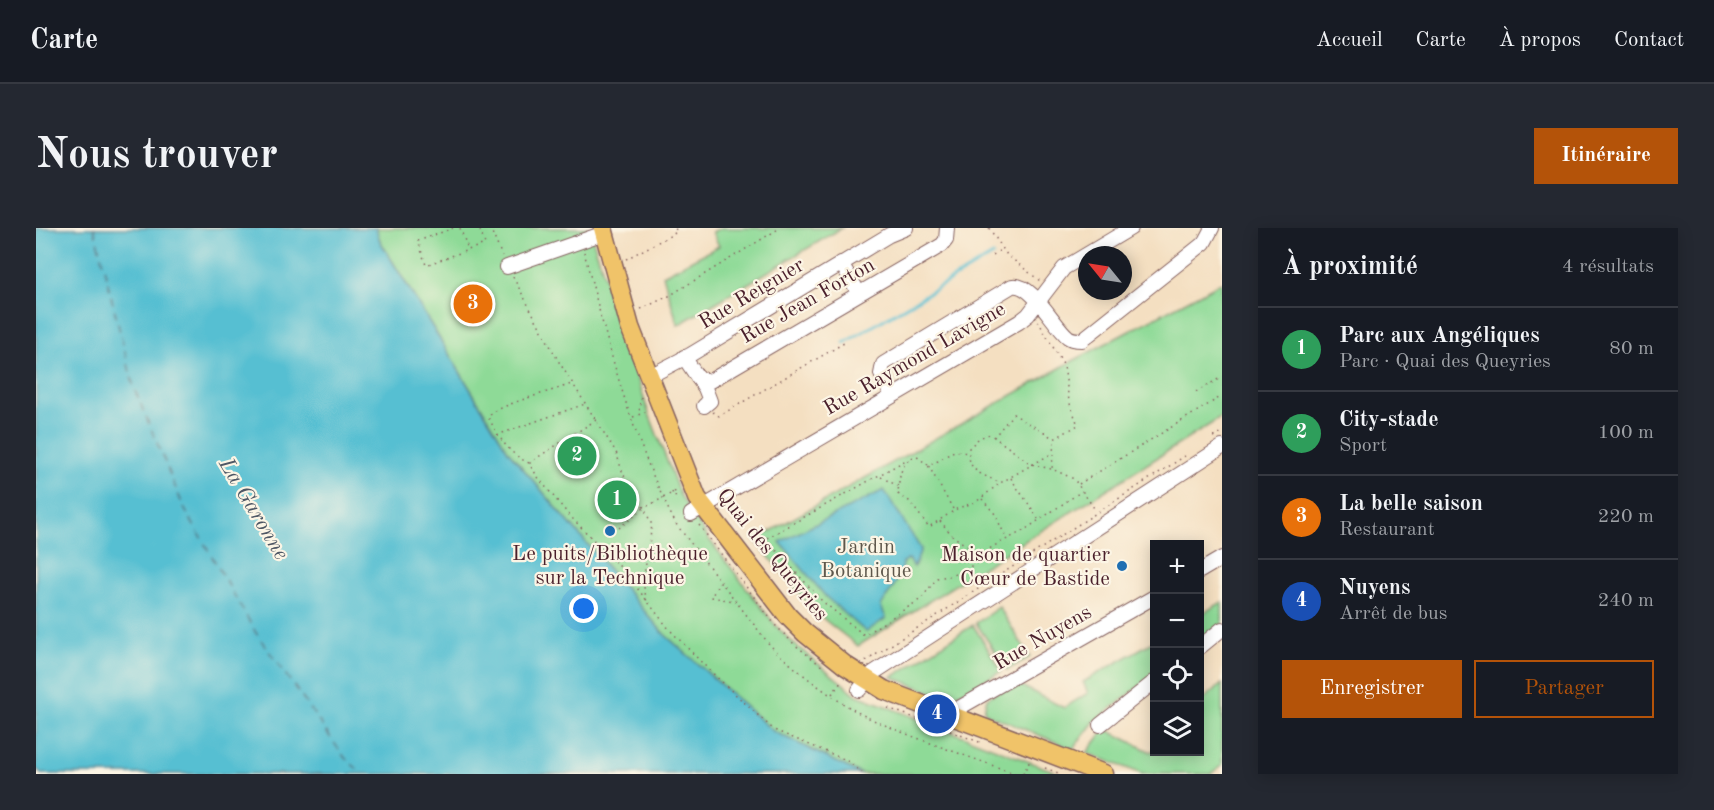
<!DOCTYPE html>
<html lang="fr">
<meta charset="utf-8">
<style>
body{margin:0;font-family:"Old Standard TT",serif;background:#242831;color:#f1f3f6}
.controls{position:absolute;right:18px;bottom:18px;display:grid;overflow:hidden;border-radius:0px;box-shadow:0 3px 15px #0003}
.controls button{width:54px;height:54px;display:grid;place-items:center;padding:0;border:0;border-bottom:2px solid #363941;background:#171b24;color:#f1f3f6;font:30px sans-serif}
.compass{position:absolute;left:1042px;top:18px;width:54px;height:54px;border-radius:50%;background:#171b24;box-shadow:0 3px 15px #0003;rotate:300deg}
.you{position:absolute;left:548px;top:381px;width:21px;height:21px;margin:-15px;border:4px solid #fff;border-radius:50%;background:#1a73e8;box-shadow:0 0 0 9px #1a73e833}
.badge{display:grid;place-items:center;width:39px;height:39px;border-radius:50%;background:#b45309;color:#fff;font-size:20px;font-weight:700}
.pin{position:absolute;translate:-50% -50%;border:3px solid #fff;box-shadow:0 2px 6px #0006}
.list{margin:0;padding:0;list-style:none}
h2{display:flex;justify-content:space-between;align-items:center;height:78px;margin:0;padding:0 24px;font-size:26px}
h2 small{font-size:20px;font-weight:400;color:#9ea1a6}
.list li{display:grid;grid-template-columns:39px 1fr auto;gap:18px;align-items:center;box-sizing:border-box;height:84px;padding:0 24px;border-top:2px solid #363941}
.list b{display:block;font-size:22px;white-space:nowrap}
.list p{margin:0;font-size:20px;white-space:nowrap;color:#9ea1a6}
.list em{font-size:20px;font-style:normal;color:#9ea1a6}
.actions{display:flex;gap:12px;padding:18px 24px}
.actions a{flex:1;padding:14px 0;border:2px solid #b45309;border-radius:0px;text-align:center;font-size:21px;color:#b45309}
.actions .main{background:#b45309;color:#fff}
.icon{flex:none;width:33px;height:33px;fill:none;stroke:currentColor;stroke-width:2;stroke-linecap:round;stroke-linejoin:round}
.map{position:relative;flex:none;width:1186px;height:546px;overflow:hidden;border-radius:0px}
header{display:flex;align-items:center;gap:36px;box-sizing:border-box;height:84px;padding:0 30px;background:#171b24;border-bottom:2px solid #363941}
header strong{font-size:28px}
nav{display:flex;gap:33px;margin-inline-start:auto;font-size:21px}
.intro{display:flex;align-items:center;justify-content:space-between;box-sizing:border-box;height:144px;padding:0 36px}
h1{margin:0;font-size:42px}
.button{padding:15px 27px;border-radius:0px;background:#b45309;color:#fff;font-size:21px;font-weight:700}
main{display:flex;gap:36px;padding:0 36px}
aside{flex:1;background:#171b24;border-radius:0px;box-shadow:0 3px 15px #0003}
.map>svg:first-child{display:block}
.green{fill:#8eda97;stroke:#6c7c61;stroke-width:1.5}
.water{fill:#56bfd2;stroke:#506f7e;stroke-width:1.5}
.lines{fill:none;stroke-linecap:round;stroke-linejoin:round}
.stream{stroke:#56bfd2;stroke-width:3}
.ferry{stroke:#4e5765;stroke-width:1.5;stroke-dasharray:8 6;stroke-linecap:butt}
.minor-casing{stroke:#866260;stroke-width:16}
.major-casing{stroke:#866260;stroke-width:21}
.path{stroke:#866260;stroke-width:1.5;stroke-dasharray:1.5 4.5;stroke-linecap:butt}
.minor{stroke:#fff;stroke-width:14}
.major{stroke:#f0c369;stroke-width:18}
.poi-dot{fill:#1f6fb2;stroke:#fcf5e5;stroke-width:2}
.labels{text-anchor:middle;stroke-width:4.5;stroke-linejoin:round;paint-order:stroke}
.street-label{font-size:21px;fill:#4a1f2b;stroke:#fcf5e5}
.park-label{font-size:21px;fill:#5e574b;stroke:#fcf5e5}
.poi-label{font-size:21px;fill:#4a1f2b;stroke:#fcf5e5}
.water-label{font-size:22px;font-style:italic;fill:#4e5765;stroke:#fcf5e5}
</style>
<header>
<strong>Carte</strong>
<nav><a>Accueil</a><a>Carte</a><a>À propos</a><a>Contact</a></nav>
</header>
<div class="intro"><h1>Nous trouver</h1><a class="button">Itinéraire</a></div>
<main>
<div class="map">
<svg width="1186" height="546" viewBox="0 0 1186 546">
<rect width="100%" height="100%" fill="#fcf5e5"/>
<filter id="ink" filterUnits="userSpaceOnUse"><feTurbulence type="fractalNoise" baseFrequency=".0167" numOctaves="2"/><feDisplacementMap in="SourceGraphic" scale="12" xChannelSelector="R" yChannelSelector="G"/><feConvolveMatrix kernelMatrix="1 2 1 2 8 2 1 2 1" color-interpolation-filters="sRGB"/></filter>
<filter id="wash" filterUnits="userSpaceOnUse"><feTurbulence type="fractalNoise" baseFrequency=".008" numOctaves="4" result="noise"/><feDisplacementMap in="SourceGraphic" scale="24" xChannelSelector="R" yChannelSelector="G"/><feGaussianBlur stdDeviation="1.35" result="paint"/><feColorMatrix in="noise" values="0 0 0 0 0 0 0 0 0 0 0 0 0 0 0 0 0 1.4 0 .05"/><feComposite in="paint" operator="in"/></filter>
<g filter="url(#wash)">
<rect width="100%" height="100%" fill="#f4dfc1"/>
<g class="green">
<path d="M 340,0 L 553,0 L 612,183 L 644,267 L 672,310 L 740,398 L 758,416 L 821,467 L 1025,546 L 825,546 L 737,503 L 628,406 L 472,223 L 344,13 Z"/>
<path d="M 686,0 L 806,0 L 642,97 L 627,47 L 683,18 L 676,4 Z"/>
<path d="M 1186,54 L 1186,189 L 822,418 L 790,393 L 772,376 L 719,312 L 1033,135 Z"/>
<path d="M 1186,374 L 1186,396 L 1164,413 L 1164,387 Z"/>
<path d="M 963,379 L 994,429 L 971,442 L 940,395 Z"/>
<path d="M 937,397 L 966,443 L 913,471 L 856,449 Z"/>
<path d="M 1118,413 L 1118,447 L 1058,494 L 1037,521 L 951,486 L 948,482 L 951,470 L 978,454 L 1028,480 L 1052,465 L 1047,454 Z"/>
<path d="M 1186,456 L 1186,537 L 1174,546 L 1106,546 L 1051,525 L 1069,501 L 1115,524 L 1118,521 L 1118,524 L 1164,524 L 1164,474 Z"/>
</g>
<g class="water">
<path d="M 0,0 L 340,0 L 344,13 L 472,223 L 628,406 L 737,503 L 825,546 L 5,546 L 0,540 Z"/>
<path d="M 848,262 L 885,321 L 878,339 L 873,331 L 867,334 C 867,349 852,365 845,378 L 850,390 L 830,404 L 790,369 L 744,314 Z"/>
</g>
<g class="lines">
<path class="stream" d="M 808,115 L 957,27"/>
<path class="ferry" d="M 58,0 L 98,160 L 148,280 L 220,405 L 309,530 L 327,546"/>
</g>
</g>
<g filter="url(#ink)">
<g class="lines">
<defs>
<g id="minor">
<path d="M 805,35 L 823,65"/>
<path d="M 471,39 L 568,5"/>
<path d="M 648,129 L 662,150 L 674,153 L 906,17 L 910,12 L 911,0"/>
<path d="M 612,149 L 654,127 L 853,7 L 870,0"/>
<path d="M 662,150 L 669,160 L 674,173 L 668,178"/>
<path d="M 856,167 L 845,146 L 847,136 L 976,58 C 996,54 1018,98 1032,109 C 1036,112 1041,112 1046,112 L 1168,15 L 1176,0"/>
<path d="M 655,286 L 983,94 L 992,87 L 1028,40 L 1095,0"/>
<path d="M 1164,343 L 1186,330"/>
<path d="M 1164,419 L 1186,401"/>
<path d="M 823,462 L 837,445 L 1186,219"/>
<path d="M 918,488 L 923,480 L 1118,369"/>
<path d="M 1064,497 L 1118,454"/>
</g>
<path id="major" d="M 567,0 L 594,99 L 661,270 L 752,388 L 769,405 L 810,438 L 848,462 L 1068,546"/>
</defs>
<use href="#minor" class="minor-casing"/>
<use href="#major" class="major-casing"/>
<g class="path">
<path d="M 417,0 L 382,13 L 390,37 L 449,16 L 443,0"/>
<path d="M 424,0 L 432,21"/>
<path d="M 454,0 L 466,28"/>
<path d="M 953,0 L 971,27 L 1004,53"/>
<path d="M 548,24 C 572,116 595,211 640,296 L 733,416 C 757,441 803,476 833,490 C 881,512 932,528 980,546"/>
<path d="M 957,27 L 966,21"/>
<path d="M 590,31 L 641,4 L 639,0"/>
<path d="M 477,49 L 523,134 L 580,224 L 587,246 L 608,280 L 616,297 L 607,354 L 611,375"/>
<path d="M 605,81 L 633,68 L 744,0"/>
<path d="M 1002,93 L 1028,138 L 1033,173 L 1042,197 L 1018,211 L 1016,241 L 1038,251 L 1060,283"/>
<path d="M 1160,164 L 1186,149"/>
<path d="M 605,169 L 603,180 L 605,186"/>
<path d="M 677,184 L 683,188 L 808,115"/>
<path d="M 597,189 L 612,183"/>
<path d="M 560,192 L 496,233 L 493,236 L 504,252 L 532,286 L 587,342 L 633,401 L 673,442 L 738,502 L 810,532 L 828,546"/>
<path d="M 461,207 L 549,176"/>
<path d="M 958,209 L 954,206 L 943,210 L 933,220 C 931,245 945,245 964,255 L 1015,226"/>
<path d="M 1178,209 L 1186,204"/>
<path d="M 493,235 C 472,226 463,209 452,189 C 464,175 516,164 535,156"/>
<path d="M 892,237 L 880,228 C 864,233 863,251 862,266 L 873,273 L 893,299 L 922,280 L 940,274 L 964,255"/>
<path d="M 1015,241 L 995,236 L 958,209 L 977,186 L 1017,210"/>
<path d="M 845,249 L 862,258"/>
<path d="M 975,250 C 983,264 994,276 1002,291"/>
<path d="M 1043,256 L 1186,168"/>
<path d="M 636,264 L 638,269 L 644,267"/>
<path d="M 946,271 L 959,286 L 970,310"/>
<path d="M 917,281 L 892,237 L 902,233 L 918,223 L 932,225"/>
<path d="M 904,293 L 917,308 L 945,328 L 956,319 L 987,303 L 1046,263"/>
<path d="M 663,297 L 740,398 L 758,416 L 787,439"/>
<path d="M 583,300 L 608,280 L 642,262"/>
<path d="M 731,310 L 870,232"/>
<path d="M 722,315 L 730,311 L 786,373 L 828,407 L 885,371 L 901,350 C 921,347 932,344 945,328"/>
<path d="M 684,354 L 675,369 L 698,373"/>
<path d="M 830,433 L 1149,228"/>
<path d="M 796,466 L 806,453"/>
<path d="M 852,480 L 946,515"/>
<path d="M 992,535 L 996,535"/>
<path d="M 1009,540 L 1025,546"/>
<path d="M 987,546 L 992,536"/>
</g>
<use href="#minor" class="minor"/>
<use href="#major" class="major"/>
</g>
</g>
<g class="poi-dot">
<circle cx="574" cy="303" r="6"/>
<circle cx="1086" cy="338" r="6"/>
</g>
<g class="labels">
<g class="street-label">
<text transform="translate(715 65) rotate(-31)" y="7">Rue Reignier</text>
<text transform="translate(771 72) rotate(-30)" y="7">Rue Jean Forton</text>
<text transform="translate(878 130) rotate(-30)" y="7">Rue Raymond Lavigne</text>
<text transform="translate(737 326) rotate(51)" y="7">Quai des Queyries</text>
<text transform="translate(1006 409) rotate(-30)" y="7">Rue Nuyens</text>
</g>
<g class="park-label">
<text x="830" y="325">Jardin<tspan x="830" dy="24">Botanique</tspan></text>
</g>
<g class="poi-label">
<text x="574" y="332">Le puits/Bibliothèque<tspan x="574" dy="24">sur la Technique</tspan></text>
<text x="1074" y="333" text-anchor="end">Maison de quartier<tspan x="1074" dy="24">Cœur de Bastide</tspan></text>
</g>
<g class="water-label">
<text transform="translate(219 280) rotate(59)" y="8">La Garonne</text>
</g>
</g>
</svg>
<div class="controls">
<button>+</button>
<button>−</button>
<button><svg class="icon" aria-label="locate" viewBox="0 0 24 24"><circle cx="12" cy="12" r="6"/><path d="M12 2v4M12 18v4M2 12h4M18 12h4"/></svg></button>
<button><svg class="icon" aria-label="layers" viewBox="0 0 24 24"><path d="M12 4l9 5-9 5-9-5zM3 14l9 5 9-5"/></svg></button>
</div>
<svg class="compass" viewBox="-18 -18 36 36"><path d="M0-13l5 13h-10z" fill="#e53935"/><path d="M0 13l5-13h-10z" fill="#9ea1a6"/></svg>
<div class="you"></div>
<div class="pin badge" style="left:581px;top:272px;background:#2e9e5b">1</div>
<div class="pin badge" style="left:541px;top:228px;background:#2e9e5b">2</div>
<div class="pin badge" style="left:437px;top:76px;background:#e8710a">3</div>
<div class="pin badge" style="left:901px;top:486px;background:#1a4fb4">4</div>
</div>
<aside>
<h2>À proximité<small>4 résultats</small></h2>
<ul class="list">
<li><span class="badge" style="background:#2e9e5b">1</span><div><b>Parc aux Angéliques</b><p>Parc · Quai des Queyries</p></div><em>80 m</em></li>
<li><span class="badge" style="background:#2e9e5b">2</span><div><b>City-stade</b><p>Sport</p></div><em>100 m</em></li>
<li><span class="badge" style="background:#e8710a">3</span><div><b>La belle saison</b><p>Restaurant</p></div><em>220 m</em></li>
<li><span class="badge" style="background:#1a4fb4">4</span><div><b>Nuyens</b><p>Arrêt de bus</p></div><em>240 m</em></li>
</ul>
<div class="actions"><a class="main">Enregistrer</a><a>Partager</a></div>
</aside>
</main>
